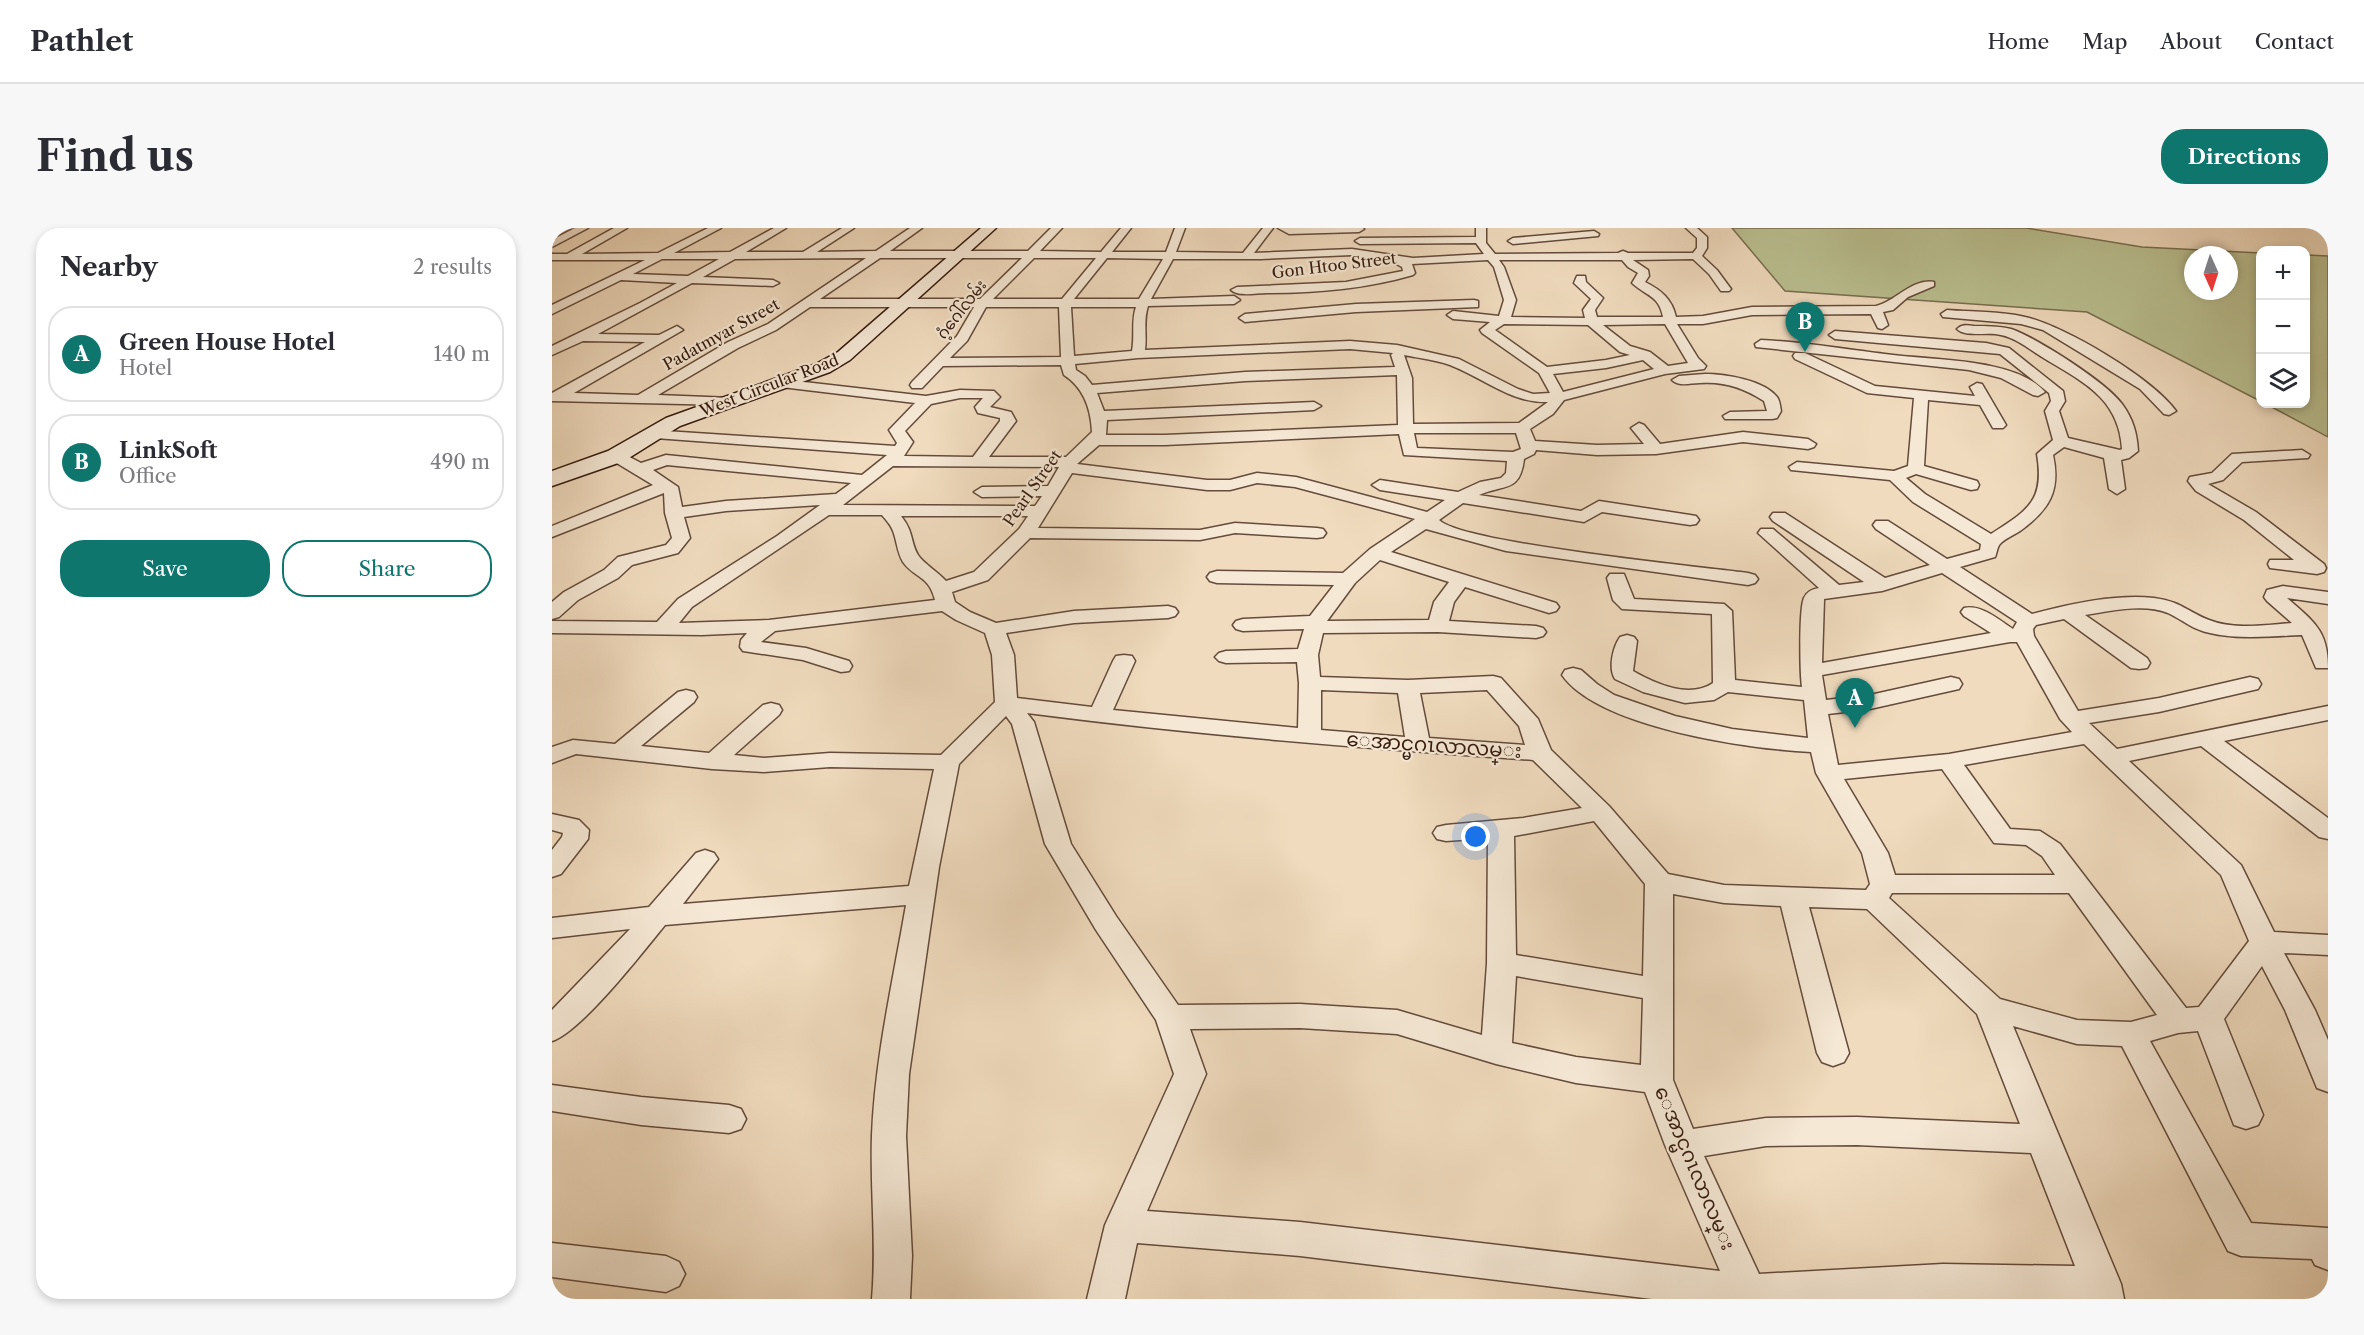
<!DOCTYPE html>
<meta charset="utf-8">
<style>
body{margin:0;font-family:"Libre Caslon Text","Noto Sans Myanmar",serif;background:#f7f7f7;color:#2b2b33}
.controls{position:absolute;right:18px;top:18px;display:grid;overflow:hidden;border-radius:12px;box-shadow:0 3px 9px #0003}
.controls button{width:54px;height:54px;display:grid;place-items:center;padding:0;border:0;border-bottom:2px solid #e1e1e2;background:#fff;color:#2b2b33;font:30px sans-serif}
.compass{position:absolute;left:1632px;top:18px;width:54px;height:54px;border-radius:50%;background:#fff;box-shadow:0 3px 9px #0003;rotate:177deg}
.you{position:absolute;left:924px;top:609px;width:21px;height:21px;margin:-15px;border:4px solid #fff;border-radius:50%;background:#1a73e8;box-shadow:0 0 0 9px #1a73e833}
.badge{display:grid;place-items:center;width:39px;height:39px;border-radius:50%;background:#0f766e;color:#fff;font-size:20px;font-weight:700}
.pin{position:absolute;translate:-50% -50px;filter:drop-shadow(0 2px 3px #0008)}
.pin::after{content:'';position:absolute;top:32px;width:21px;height:18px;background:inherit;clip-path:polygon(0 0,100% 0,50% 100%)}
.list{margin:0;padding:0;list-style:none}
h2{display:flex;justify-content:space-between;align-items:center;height:78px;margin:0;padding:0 24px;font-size:26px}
h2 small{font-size:20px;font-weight:400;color:#7c7c81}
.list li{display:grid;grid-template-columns:39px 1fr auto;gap:18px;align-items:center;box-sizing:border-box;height:96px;margin:0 12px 12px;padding:0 12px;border:2px solid #e1e1e2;border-radius:24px}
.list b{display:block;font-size:22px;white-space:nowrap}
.list p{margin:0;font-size:20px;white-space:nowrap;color:#7c7c81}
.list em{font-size:20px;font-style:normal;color:#7c7c81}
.actions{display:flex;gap:12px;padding:18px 24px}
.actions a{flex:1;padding:14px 0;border:2px solid #0f766e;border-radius:24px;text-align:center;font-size:21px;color:#0f766e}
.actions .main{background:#0f766e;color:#fff}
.icon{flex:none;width:33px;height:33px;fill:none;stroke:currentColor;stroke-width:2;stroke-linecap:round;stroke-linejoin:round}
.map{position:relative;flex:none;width:1776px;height:1071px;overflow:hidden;border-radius:24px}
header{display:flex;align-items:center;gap:36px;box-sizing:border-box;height:84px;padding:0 30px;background:#fff;border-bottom:2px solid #e1e1e2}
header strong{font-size:28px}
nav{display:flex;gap:33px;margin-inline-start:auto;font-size:21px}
.intro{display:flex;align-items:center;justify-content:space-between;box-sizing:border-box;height:144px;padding:0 36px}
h1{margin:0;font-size:42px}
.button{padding:15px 27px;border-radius:24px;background:#0f766e;color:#fff;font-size:21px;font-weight:700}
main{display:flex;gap:36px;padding:0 36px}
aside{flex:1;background:#fff;border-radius:24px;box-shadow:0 3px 9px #0003}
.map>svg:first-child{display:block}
.green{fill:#bac091;stroke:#786e50;stroke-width:1.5;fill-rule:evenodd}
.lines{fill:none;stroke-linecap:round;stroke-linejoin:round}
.street-casing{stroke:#644b3b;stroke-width:3}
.secondary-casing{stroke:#361b0f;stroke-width:3}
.street{fill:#f5e8d5;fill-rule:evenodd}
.secondary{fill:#f5e8d5;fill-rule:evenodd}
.labels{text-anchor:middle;stroke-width:4.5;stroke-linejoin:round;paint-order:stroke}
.far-street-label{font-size:16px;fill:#361b0f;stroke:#f5e8d5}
.street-label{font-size:20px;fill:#361b0f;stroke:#f5e8d5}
</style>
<header>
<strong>Pathlet</strong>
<nav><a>Home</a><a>Map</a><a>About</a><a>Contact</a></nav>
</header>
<div class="intro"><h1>Find us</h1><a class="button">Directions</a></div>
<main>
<aside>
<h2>Nearby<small>2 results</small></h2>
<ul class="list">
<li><span class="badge">A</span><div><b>Green House Hotel</b><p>Hotel</p></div><em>140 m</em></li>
<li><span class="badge">B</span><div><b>LinkSoft</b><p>Office</p></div><em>490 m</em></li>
</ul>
<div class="actions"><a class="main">Save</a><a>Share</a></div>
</aside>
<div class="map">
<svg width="1776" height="1071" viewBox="0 0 1776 1071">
<rect width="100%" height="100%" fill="#f0dbbe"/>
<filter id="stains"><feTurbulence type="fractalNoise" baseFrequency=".00333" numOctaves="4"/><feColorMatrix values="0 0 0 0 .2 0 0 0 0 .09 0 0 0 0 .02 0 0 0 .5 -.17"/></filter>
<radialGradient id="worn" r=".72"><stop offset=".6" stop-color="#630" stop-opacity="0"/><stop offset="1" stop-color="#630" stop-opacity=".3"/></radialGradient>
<g class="green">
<path d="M 1180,0 L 1474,0 L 1590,19 L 1708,25 L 1708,173 L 1535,84 L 1233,63 ZM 1641,27 L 1677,27 L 1677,63 L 1641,63 Z"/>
<path d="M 1754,27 L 1776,28 L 1776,209 L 1714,176 L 1754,176 Z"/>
</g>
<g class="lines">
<defs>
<g id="street">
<path d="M 23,0 L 36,0 L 0,19 L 0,12 Z"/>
<path d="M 62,0 L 75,0 L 30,26 L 106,25 L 156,0 L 169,0 L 122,25 L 178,24 L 222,0 L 234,0 L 194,24 L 251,24 L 290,0 L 302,0 L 265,24 L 324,23 L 358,0 L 370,0 L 338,23 L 476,23 L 499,0 L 510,0 L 488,23 L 549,24 L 569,0 L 579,0 L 560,24 L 614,24 L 623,0 L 633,0 L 624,24 L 691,25 L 711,0 L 721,0 L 702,25 L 800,21 L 861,30 L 932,26 L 924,15 L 808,16 L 803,13 L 808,10 L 924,9 L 924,0 L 934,0 L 934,15 L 943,26 L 1066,25 L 1071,23 L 1076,25 L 1141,25 L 1145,20 L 1145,10 L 1134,0 L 1145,0 L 1155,9 L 1155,20 L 1150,28 L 1165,42 L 1179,61 L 1177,63 L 1169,63 L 1157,46 L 1141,31 L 1081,32 L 1096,42 L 1097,48 L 1093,54 C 1109,62 1120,71 1124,89 L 1151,88 L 1200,79 L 1324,78 C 1343,74 1360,50 1382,54 L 1382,58 L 1356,69 L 1341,82 L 1331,84 L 1336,97 L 1330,101 L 1326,100 L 1319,86 L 1200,87 L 1151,96 L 1125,96 L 1146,130 L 1154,138 L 1152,141 L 1113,146 L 1012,172 L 1001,186 L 978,201 L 983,213 L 1045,217 L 1092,216 L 1079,200 L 1087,195 L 1092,197 L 1108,216 L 1191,204 L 1256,211 L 1264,216 L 1262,219 L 1256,221 L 1191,214 L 1104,226 L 1045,227 L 984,222 L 982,226 L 972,231 C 968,265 952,256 927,267 L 1029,283 L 1047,273 L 1138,287 L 1144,288 L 1147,292 L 1144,296 L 1138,297 L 1050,284 L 1032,294 L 911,275 L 887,292 C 910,315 1148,339 1196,345 L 1203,347 L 1206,351 L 1203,355 L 1196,357 L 954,323 L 874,301 L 839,324 L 1004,375 L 1007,379 L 1004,383 L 997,385 L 913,359 L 902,374 L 897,393 L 984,398 L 991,400 L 994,404 L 991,408 L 984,410 L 886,404 L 771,405 L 766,427 L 768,449 L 856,452 L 941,448 L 949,450 L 986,491 L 999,522 L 1057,578 L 1116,646 L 1172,657 L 1314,662 L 1318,656 L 1310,625 L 1264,545 L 1259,524 C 1198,521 1047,500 1010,447 L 1013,442 L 1021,440 L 1029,442 L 1045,456 L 1062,467 L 1123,488 L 1180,501 L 1256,510 L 1252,472 L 1176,464 L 1162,472 L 1133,475 L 1091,464 L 1063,451 C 1056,440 1061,419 1068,409 L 1075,407 L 1082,409 L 1085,413 L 1081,443 C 1104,456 1137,471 1161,455 L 1160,386 L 1070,381 L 1061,372 L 1055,350 L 1058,346 L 1072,346 L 1082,371 L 1172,376 L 1180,383 L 1183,452 L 1250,459 C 1248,445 1247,380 1252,370 C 1255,363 1261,361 1267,360 L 1206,305 L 1209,301 L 1221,301 L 1287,357 L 1312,354 L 1221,293 L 1218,289 L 1221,285 L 1233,285 L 1333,350 L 1378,337 L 1324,301 L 1321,297 L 1324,293 L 1336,293 L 1395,331 L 1428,322 L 1429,316 L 1361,274 L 1338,252 L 1239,242 L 1237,239 L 1245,234 L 1342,243 L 1356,238 L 1362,170 L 1315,165 L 1243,131 L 1241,128 L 1243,125 L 1253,125 L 1323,158 L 1423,168 L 1418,159 L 1425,155 L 1430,156 L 1454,197 L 1451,200 L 1441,200 L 1428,177 L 1376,172 L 1372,238 L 1425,253 L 1427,257 L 1425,261 L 1419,262 L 1364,246 L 1354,250 L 1373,266 L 1439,306 C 1476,282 1493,273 1485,226 L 1501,212 L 1493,183 L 1499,173 L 1497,165 L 1448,126 L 1283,111 L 1277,107 L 1283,103 L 1434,115 L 1457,120 L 1511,163 L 1513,173 L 1507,183 L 1516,210 L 1568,222 L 1570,221 C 1567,169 1529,153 1490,129 C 1477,121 1464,110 1449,107 C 1436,103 1414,110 1405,101 C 1410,96 1415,97 1422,98 C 1434,98 1447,98 1459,101 C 1485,110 1554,154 1570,176 C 1581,191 1585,205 1586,223 L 1577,230 L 1569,232 L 1573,261 L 1565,266 L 1557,261 L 1552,230 L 1512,219 L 1501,227 C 1509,263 1497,282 1468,303 C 1462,307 1452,311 1448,316 C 1445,319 1445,325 1443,329 L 1408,339 L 1480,386 C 1519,376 1562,366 1602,370 C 1628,373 1636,384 1657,392 C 1682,402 1714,397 1740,395 L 1715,373 L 1712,369 L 1715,362 L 1731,358 L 1776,364 L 1776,376 L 1735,370 C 1762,394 1776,402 1776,440 L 1764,440 L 1750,407 C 1719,408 1688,412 1658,405 C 1641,402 1631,392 1616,385 C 1592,375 1558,383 1533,387 L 1595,430 L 1598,435 L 1595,440 L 1587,441 L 1579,440 L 1512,391 L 1484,397 L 1481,401 L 1482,408 L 1526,483 L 1607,470 L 1698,449 L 1706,451 L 1709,456 L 1706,461 L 1607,484 L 1537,495 L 1565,521 L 1776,478 L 1776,492 L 1672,513 L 1776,590 L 1776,611 L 1767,609 L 1649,518 L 1577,533 L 1689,637 L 1722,704 L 1776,707 L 1776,727 L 1732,725 L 1763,782 L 1776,812 L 1776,864 L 1765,860 L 1733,782 L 1710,738 L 1672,791 L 1711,887 L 1706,897 L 1694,901 L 1682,897 L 1646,803 L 1626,805 L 1598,813 L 1699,995 L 1776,1000 L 1776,1042 L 1763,1037 L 1760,1031 L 1689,1028 L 1676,1023 L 1570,818 L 1525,816 L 1461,798 L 1569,1056 L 1572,1071 L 1100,1071 L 748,1028 L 585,1015 L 573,1071 L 535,1071 L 553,997 L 622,846 L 604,792 L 544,702 L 493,616 L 460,496 L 454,488 L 407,536 L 387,639 L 357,846 L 354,908 L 360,1028 L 358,1071 L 320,1071 C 325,1015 318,962 320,907 C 323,830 341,753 354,677 L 113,697 C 91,724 29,804 0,813 L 0,782 L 78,701 L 0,710 L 0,690 L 97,679 L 144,625 L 153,622 L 162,625 L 166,631 L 131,676 L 357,658 L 382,541 L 278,539 L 212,544 L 160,541 L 24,526 L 0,535 L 0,519 L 21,512 L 63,516 L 126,464 L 134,462 L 142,464 L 145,469 L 142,474 L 89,518 L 157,525 L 211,477 L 219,475 L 227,477 L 230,482 L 227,487 L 182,527 L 212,530 L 278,525 L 389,527 L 443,474 L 440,427 L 433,405 L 404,392 L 390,383 L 223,403 L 209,414 L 254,420 L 297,433 L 300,438 L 297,443 L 289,444 L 251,432 L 191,423 L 188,419 L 189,412 L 195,405 L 150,407 L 0,405 L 0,393 L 105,394 L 126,371 L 225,308 L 268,277 L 174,283 L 132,289 L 138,310 L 126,325 L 80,337 L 66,350 L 26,372 L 7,389 L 0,391 L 0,374 L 12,364 L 52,342 L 66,329 L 114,317 L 120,310 L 113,285 L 112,265 L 0,309 L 0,298 L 101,257 L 58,231 L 56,228 L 58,225 L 70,225 L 89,235 L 114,227 L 310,247 L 335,227 L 103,210 L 95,205 L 98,202 L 343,218 L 345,215 L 337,202 L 363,175 L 221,158 L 219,155 L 226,151 L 374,168 L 408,162 L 442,163 L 448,169 L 438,179 L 459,184 L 464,193 L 437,229 L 514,229 L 540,204 C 539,181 532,160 512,147 L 509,137 L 391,138 L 370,160 L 360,160 L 358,157 L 360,154 L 405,108 L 422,79 L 258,79 L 224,102 L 186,120 L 106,167 L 180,170 L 182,173 L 175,177 L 0,173 L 0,165 L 93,114 L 31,113 L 0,127 L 0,118 L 88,75 L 125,55 L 69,52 L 0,86 L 0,77 L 93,32 L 0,32 L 0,26 L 15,26 ZM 800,27 L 839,33 L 850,39 L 851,43 L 794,54 L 685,59 L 679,62 C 687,69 704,65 715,65 C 765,65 813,61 861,47 L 863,45 L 860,36 L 936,32 L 942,39 L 952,72 L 947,88 L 901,83 L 895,87 L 901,91 L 938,94 L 928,102 L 930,105 L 987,145 L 998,165 L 981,166 L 966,161 L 907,131 L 845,117 L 798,113 L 593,122 C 595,107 591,93 596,78 L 682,76 L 688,72 L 682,68 L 599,71 L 621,31 L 709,31 ZM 314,30 L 216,96 L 176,114 L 86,167 L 22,165 L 131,102 L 125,98 L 107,107 L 46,106 L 140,55 L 221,58 L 227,55 L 221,52 L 151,49 L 183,31 ZM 328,30 L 470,30 L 428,71 L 268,71 ZM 482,30 L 544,30 L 510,71 L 441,71 ZM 555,30 L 611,31 L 587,71 L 522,71 ZM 110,31 L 167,31 L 136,48 L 81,46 ZM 947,32 L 1070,32 L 1076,39 L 1086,45 L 1080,55 C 1094,68 1107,67 1111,89 L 1045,89 L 1043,82 L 1051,70 L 1034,54 L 1033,48 L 1025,48 L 1022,55 L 1039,71 L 1031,82 L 1033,90 L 959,89 L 964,72 L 952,39 ZM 434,79 L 507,79 L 509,129 L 398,130 L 415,113 ZM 519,79 L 584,79 C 579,93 583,107 580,123 L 522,128 ZM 952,96 L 1036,97 L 1068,124 L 1078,127 L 1054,132 L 995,139 L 943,102 ZM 1113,96 L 1136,135 L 1116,138 L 1098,124 L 1078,118 L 1051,97 ZM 798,121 L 841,125 L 839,127 L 843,139 L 693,144 L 540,157 L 533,148 L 524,142 L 523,136 L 586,130 ZM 852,127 C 867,130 884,132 898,137 C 932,150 958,175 996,174 L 967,195 L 861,196 L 860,150 ZM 1091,132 L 1102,141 L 1011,164 L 1001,146 L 1054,140 ZM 845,147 L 846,197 L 613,207 L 554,207 L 555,192 L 762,182 L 769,178 L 762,174 L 552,183 L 545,165 L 693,153 ZM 408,170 L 431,170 L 423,179 L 426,185 L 448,190 L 448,193 L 421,229 L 352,228 L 361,214 L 353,203 L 379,176 ZM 862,205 L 964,205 L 969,221 L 961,224 L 865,220 ZM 847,206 L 852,227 L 955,233 L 954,245 L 949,250 L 928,254 L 906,264 L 828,252 L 820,257 L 828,262 L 893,272 L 875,284 L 744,249 L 705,245 L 678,252 L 655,252 L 525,236 L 547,217 L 613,217 ZM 115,237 L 299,255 L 284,266 L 174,273 L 130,279 L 126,259 L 101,242 ZM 341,238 L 507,239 L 496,258 L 430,259 L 422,264 L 430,269 L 490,268 L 483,278 L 291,277 ZM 520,245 L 655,262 L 678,262 L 705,255 L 743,259 L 863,291 L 818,321 L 791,345 L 665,343 L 658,345 L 655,349 L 658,353 L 665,355 L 782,357 L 758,388 L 691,391 L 684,393 L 681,397 L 684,401 L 691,403 L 752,401 L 746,421 L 674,423 L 667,425 L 663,429 L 667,433 L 674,435 L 745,434 L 747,455 L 746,500 L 561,482 L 583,433 L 580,428 L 572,427 L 564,428 L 561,433 L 540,479 L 465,470 L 462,427 L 454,405 L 522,395 L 616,390 L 623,388 L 626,384 L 623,380 L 616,378 L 522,383 L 444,395 L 418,384 L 403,374 L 400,364 L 436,352 L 478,310 L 648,312 L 683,305 L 765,310 L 771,309 L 774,305 L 771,301 L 765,300 L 683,295 L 648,302 L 486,300 ZM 277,287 L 330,287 C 334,292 339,297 341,303 C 345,313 345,324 351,334 C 362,350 377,347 383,372 L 217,392 L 127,395 L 140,379 ZM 349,288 L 476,288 L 467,301 L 422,344 L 394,353 C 386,344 371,335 366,327 C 358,313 362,304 349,288 ZM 828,332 L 897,354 L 882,374 L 877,392 L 775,393 L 803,355 ZM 1390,345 L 1465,394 L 1461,401 C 1447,392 1429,376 1412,380 L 1409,384 L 1412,388 L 1439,405 L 1270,435 L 1272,371 L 1330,363 ZM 1458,414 L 1465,414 L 1508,491 L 1520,504 L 1397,526 L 1286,537 L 1276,486 L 1318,481 L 1407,461 L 1410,456 L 1407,451 L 1399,449 L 1318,467 L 1274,472 L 1270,447 ZM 769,462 L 846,465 L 853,509 L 769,502 ZM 935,462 L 967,498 L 973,517 L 877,510 L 868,465 ZM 475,485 C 643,507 812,520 981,532 L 1030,580 L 971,590 L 894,597 L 885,599 L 881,605 L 885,611 L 894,613 L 936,610 L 935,735 L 930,807 L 845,782 L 748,776 L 626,777 L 564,688 L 519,616 L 482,494 ZM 1532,516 L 1669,647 L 1697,713 L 1647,779 L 1634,780 L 1508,616 L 1488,603 L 1458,601 L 1412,537 ZM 1390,541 L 1442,615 L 1474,617 L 1490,628 L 1503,647 L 1343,647 L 1336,625 L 1292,551 ZM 1042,593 L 1093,656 L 1091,748 L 964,727 L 962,608 ZM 1340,665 L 1517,665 L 1605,787 L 1579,794 L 1525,792 L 1448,771 L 1337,670 ZM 1121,666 L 1172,675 L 1229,678 L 1265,825 L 1270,834 L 1281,838 L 1292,834 L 1297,825 L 1257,679 L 1315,681 L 1425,786 L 1468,896 L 1305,889 L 1214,890 L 1141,901 L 1121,852 ZM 964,748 L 1091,770 L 1089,837 L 1024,829 L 960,815 ZM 748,800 L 845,806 L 944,836 L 1024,855 L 1093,864 L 1113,917 L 1168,1043 L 748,994 L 595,983 L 654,846 L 638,801 ZM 1305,917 L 1479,925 L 1523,1038 L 1391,1036 L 1207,1046 L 1152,928 L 1214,918 Z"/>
<path d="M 726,0 L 811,0 L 812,1 L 807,4 L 737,6 Z"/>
<path d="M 1042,3 L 1047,6 L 1046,8 L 961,16 L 956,13 L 961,10 Z"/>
<path d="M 922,72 L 926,73 L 926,79 L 804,84 L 693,94 L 687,90 L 693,86 L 804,76 Z"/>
<path d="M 1395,82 C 1420,84 1449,83 1473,89 C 1513,98 1600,150 1624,183 L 1617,187 L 1612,186 L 1588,161 L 1491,102 L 1469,96 L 1391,89 L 1389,86 Z"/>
<path d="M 1209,112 C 1253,114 1297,122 1341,127 C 1381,132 1466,131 1493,164 L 1486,168 L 1481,167 L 1449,150 L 1417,142 L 1204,119 L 1203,116 Z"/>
<path d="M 1153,146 C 1173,146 1212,152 1225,169 C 1228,173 1228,179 1229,183 L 1225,190 L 1220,191 L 1173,191 L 1171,188 L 1178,184 L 1215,183 L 1212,173 C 1192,160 1172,153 1148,155 C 1138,155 1127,159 1120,152 L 1127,148 Z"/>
<path d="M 1750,222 L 1758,227 L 1756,230 L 1690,234 L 1671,252 L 1656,256 L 1704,284 L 1772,336 L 1774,340 L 1772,344 L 1765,346 L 1718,340 L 1716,336 L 1718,332 L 1742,332 L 1692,292 L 1644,263 L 1636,253 L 1638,249 L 1660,245 L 1680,226 Z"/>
<path d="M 0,586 L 27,592 L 37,602 L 36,611 L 9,646 L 0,649 L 0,622 L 10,609 L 11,605 L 0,602 Z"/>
<path d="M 0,857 L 89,869 L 177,877 L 189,881 L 194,891 L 189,901 L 177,905 L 89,897 L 0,883 Z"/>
<path d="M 0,1015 L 114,1028 L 127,1034 L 133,1046 L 127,1058 L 114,1064 L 0,1049 Z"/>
</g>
<path id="secondary" d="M 429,0 L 444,0 L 298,132 L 278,144 L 128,198 L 72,233 L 0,258 L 0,243 L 56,223 L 114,190 L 264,136 L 286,124 Z"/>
</defs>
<use href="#street" class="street-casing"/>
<use href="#secondary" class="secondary-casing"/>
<use href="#street" class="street"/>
<use href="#secondary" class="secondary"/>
</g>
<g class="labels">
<g class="far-street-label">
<text transform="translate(782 37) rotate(-7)" y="6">Gon Htoo Street</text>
<text transform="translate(409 81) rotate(-52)" y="6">ဂံ့ဂေါ်လမ်း</text>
<text transform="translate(169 106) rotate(-29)" y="6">Padatmyar Street</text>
<text transform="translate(217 157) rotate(-21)" y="6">West Circular Road</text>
<text transform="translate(480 260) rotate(-55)" y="6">Pearl Street</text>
</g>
<g class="street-label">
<text transform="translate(882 517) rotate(4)" y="7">ေအာင္မဂၤလာလမ္း</text>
<text transform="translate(1143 940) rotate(67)" y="7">ေအာင္မဂၤလာလမ္း</text>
</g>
</g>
<rect width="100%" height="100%" filter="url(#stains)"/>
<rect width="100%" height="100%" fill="url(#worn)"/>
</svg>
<div class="controls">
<button>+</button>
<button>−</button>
<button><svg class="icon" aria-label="layers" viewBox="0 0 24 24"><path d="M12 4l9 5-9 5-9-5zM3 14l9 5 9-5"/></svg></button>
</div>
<svg class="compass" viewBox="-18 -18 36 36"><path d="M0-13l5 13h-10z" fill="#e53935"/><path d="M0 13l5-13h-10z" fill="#7c7c81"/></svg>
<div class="you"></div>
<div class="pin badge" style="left:1303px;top:500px">A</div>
<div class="pin badge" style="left:1253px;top:124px">B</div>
</div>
</main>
